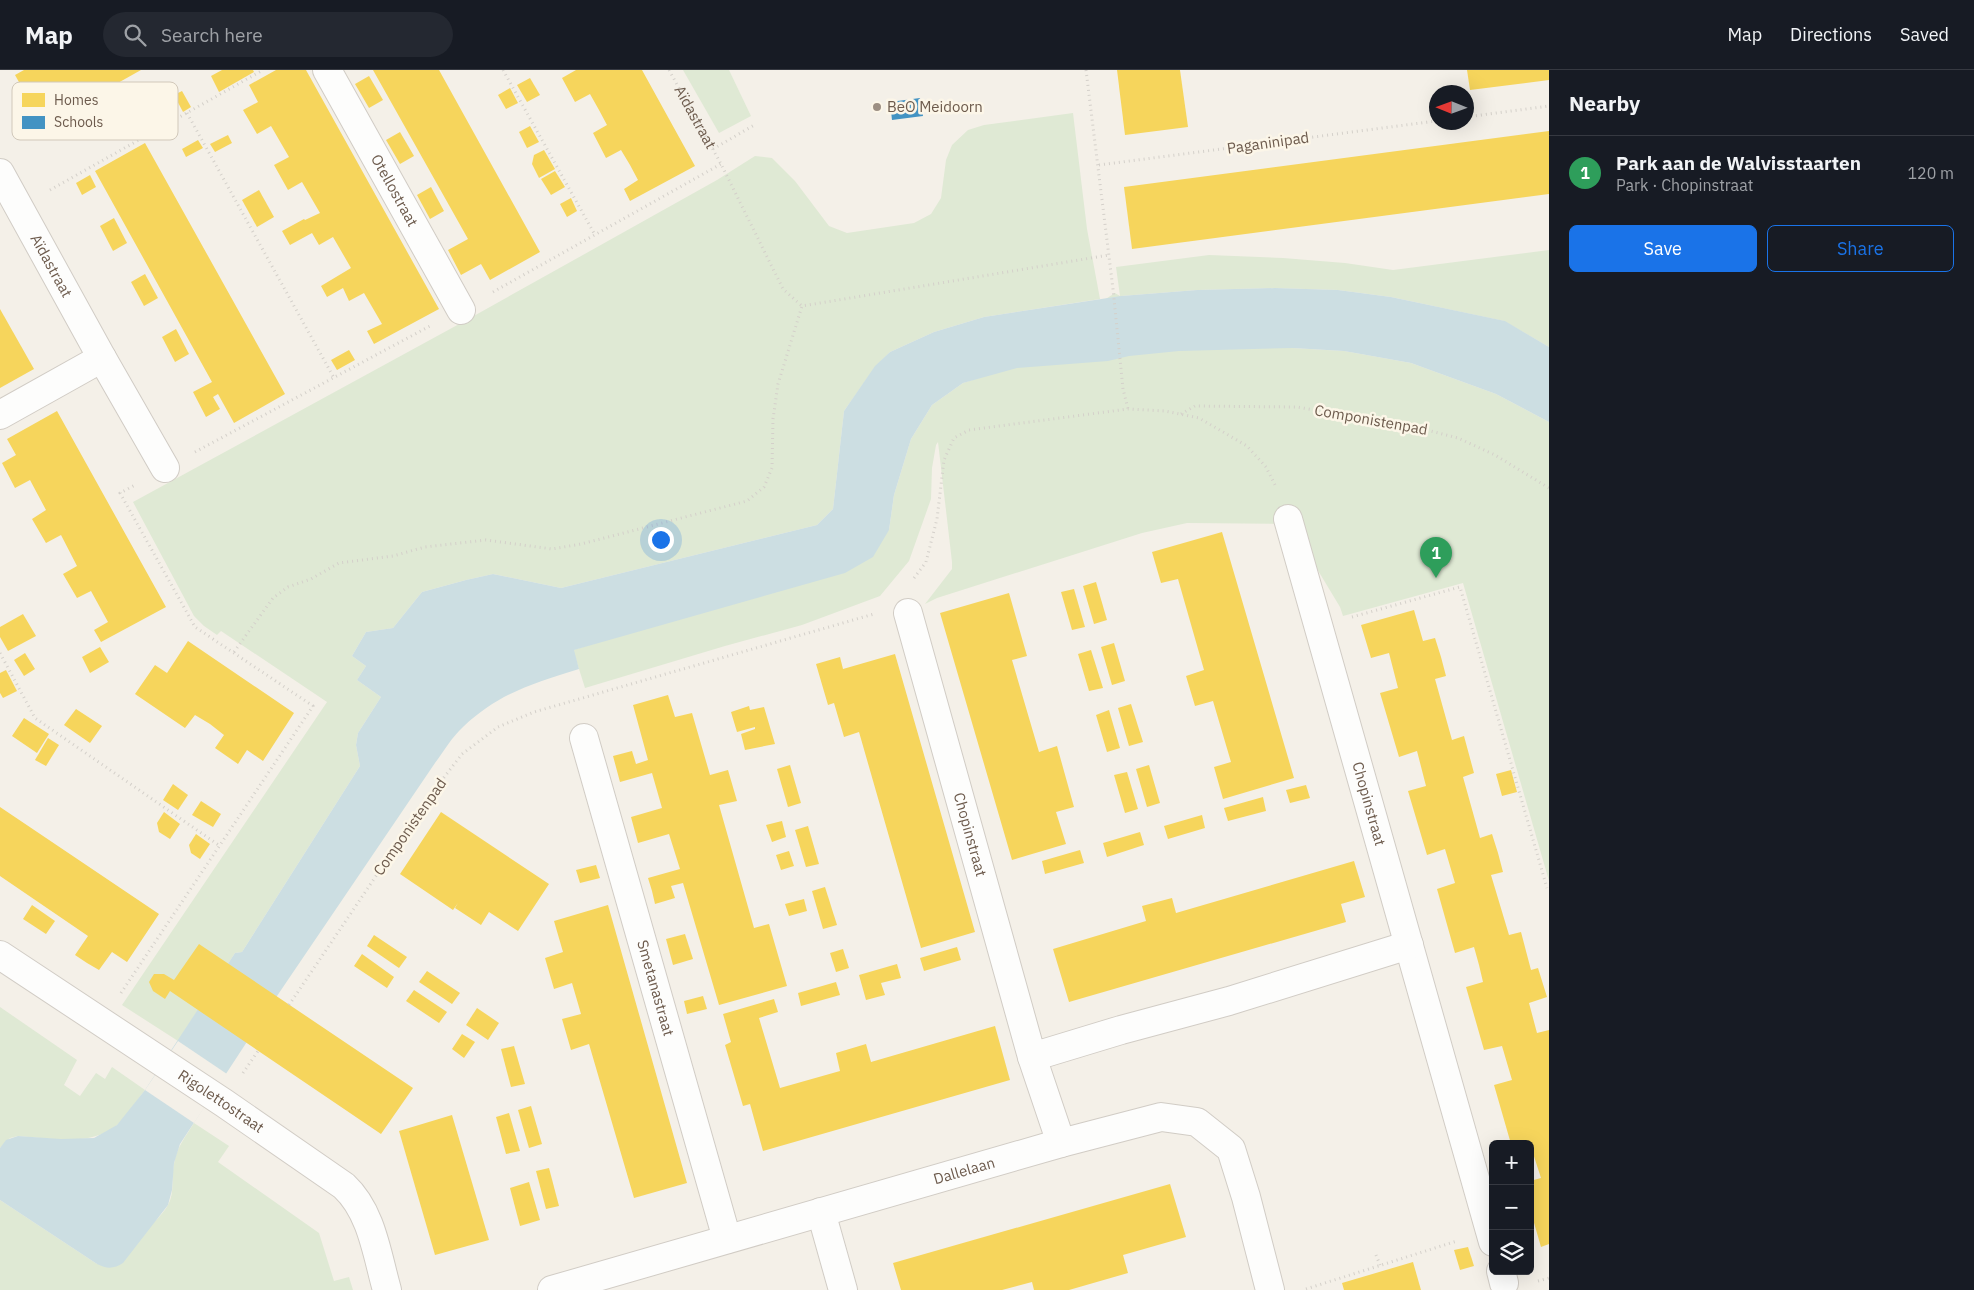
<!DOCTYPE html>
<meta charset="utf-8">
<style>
body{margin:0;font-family:"IBM Plex Sans",sans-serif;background:#242831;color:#f1f3f6}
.controls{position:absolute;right:15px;bottom:15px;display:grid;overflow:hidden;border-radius:8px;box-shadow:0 5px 20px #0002}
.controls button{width:45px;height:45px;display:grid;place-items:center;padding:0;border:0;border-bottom:1px solid #363941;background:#171b24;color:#f1f3f6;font:25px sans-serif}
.compass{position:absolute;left:1429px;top:15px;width:45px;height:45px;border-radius:50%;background:#171b24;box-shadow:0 5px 20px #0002;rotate:271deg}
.you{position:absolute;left:660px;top:469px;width:18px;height:18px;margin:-12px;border:4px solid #fff;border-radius:50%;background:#1a73e8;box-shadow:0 0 0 8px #1a73e833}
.badge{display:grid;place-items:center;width:32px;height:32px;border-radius:50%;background:#1a73e8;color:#fff;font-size:16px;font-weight:700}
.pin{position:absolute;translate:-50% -41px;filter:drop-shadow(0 1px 2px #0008)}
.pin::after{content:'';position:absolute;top:26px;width:18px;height:15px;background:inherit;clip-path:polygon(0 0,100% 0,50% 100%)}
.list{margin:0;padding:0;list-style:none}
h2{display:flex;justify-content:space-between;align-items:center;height:65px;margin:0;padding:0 20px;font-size:21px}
h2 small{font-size:16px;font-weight:400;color:#9ea1a6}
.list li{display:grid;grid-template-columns:32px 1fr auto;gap:15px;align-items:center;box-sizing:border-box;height:75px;padding:0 20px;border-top:1px solid #363941}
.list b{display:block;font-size:19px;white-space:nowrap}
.list p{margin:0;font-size:16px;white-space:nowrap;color:#9ea1a6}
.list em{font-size:16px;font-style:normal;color:#9ea1a6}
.actions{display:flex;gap:10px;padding:15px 20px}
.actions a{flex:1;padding:11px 0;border:1px solid #1a73e8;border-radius:8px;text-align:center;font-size:18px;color:#1a73e8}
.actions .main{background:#1a73e8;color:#fff}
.icon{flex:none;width:28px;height:28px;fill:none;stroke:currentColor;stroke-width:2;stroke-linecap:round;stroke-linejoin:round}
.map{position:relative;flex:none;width:1549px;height:1220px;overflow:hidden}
header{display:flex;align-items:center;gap:30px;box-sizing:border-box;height:70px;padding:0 25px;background:#171b24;border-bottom:1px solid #363941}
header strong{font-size:24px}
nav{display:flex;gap:28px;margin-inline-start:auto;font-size:18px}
.search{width:350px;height:45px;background:#242831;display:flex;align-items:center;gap:12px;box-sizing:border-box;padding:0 18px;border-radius:28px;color:#9ea1a6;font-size:19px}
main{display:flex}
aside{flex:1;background:#171b24}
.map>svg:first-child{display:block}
.green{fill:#dfe9d4}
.water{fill:#ccdee2}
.pier{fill:#f4f0e8}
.homes{fill:#f6d55c}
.schools{fill:#4393c3}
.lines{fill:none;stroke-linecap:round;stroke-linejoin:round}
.minor-casing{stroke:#d1ccc5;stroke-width:30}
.path{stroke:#d4d0ca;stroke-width:3;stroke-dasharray:1 4;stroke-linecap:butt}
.minor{stroke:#fdfdfc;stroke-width:28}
.poi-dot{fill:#9c8f83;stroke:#fcf6e8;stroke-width:2}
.labels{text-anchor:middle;stroke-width:5;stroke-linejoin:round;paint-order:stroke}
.poi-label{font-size:15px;fill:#6d5b4d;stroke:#fcf6e8;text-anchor:start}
.street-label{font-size:15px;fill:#6d5b4d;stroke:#fcf6e8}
.key{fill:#fcf6e8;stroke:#d1c8ba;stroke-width:1}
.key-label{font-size:14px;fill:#6d5b4d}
</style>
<header>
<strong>Map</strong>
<div class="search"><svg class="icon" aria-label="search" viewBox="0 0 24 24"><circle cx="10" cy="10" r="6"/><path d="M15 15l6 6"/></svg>Search here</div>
<nav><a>Map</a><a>Directions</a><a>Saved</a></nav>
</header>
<main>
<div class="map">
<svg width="1549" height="1220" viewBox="0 0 1549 1220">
<rect width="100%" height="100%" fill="#f4f0e8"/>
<g class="green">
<path d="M 683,0 L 729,0 L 751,46 L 719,63 Z"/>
<path d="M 1073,43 L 1087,159 L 1100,229 L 984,247 L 934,262 L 890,282 L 875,297 L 844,341 L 833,439 L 817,455 L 561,518 L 493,504 L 466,510 L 422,522 L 393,558 L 366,562 L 352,586 L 366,596 L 357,610 L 381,627 L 358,663 L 356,675 L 360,696 L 242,882 L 235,883 L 178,971 L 122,935 L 327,632 L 221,561 L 217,565 L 204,556 L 194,546 L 133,432 L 472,247 L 717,110 L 755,86 L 772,88 L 795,111 L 829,156 L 847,163 L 914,153 L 931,144 L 941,128 L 946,90 L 952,75 L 968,60 L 984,55 Z"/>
<path d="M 1549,180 L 1549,277 L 1504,251 L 1391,227 L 1338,220 L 1275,218 L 1197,220 L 1121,226 L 1292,278 L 1344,281 L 1411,293 L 1496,324 L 1549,352 L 1549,811 L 1463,513 L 1343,546 L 1340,537 L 1290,454 L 1187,453 L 1142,463 L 937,528 L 925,534 L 952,499 L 952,492 L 938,372 L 936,375 L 932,398 L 931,429 L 909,491 L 880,526 L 802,555 L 725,576 L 585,618 L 573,580 L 622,565 L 889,460 L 894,425 L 911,369 L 932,335 L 963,313 L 985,306 L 1115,223 L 1120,226 L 1116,197 L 1209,185 L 1283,188 L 1345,193 L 1393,200 Z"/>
<path d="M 0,937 L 77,990 L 64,1015 L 80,1026 L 96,1003 L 105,1009 L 112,997 L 145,1020 C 136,1031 127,1047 116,1056 C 89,1077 50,1068 18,1066 L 10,1068 L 0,1078 Z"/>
<path d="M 194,1053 L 229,1076 L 218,1092 L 319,1163 L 334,1211 L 349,1207 L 353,1220 L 0,1220 L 0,1130 L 97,1194 C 119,1178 154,1159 168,1135 C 175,1123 171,1107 174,1094 C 176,1078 186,1066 194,1053 Z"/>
</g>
<path class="water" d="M 1275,218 L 1338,220 L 1391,227 L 1505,251 L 1549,277 L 1549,352 L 1496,324 L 1411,293 L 1344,281 L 1292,278 L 1179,281 L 1129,286 L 1108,291 L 1017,298 L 963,313 L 932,335 L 911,369 L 894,425 L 889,460 L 873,487 L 845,503 L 574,580 L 579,599 C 534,613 499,623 463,657 C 452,667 444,681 435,693 L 277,926 L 180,1074 L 174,1093 L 172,1120 L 168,1135 L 123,1193 C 114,1199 107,1199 97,1194 L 0,1130 L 0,1078 L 6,1070 L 18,1066 L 61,1069 L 94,1068 L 117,1055 L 145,1020 L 235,883 L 242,882 L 360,696 L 356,675 L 358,663 L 381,627 L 357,610 L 366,596 L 352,586 L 366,562 L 393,558 L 422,522 L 466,510 L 493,504 L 561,518 L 817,455 L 833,439 L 844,341 L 875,296 L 890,282 L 934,262 L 984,247 L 1121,226 L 1197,220 Z"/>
<path class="pier" d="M 178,971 L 227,1004 L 194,1053 L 145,1020 Z"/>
<g class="homes">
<path d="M 24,0 L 141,0 L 43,55 L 15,5 Z"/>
<path d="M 222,0 L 253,0 L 254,2 L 219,22 L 211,6 Z"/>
<path d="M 276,0 L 306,0 L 439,239 L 374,274 L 367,261 L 382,254 L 364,223 L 349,231 L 343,218 L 327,227 L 321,216 L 351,198 L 333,167 L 319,175 L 312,163 L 290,175 L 282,161 L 304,149 L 305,150 L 320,143 L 302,112 L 288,120 L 274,95 L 289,87 L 271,56 L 257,64 L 243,40 L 258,32 L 249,15 Z"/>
<path d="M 373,0 L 439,0 L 540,182 L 490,210 L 481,194 L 461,205 L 448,180 L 468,169 Z"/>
<path d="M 576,0 L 642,0 L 695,96 L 630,131 L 624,119 L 638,110 L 630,95 L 621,80 L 606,88 L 593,63 L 607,55 L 599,40 L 590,24 L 575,32 L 562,8 Z"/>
<path d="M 1117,0 L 1180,0 L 1188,57 L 1125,65 Z"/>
<path d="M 1467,0 L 1549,0 L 1549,10 L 1470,20 Z"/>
<path d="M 369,6 L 383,30 L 369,38 L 355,14 Z"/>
<path d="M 530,8 L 540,25 L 527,32 L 517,15 Z"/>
<path d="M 510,18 L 518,33 L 506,39 L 498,25 Z"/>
<path d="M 182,21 L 191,37 L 183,42 L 174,25 Z"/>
<path d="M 530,56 L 539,72 L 527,78 L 519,62 Z"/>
<path d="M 1549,61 L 1549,124 L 1132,179 L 1124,117 Z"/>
<path d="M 400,62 L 414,86 L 400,94 L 386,70 Z"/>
<path d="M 228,65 L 232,73 L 215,82 L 210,74 Z"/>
<path d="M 198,70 L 203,78 L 186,87 L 182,79 Z"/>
<path d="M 145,73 L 285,324 L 234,353 L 218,324 L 213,327 L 220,339 L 206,347 L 193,322 L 212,312 L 95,101 Z"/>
<path d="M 544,80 L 555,99 L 539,108 L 532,94 L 534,85 Z"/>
<path d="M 555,101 L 565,117 L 551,125 L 541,109 Z"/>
<path d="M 90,105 L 96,117 L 82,125 L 76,113 Z"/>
<path d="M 431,117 L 444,141 L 430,149 L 417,125 Z"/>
<path d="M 259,120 L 274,147 L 257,157 L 242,130 Z"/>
<path d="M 571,128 L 577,141 L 567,147 L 560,134 Z"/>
<path d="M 114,148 L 127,173 L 113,181 L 100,156 Z"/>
<path d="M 145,204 L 158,228 L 144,236 L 131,212 Z"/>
<path d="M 0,239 L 34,299 L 0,318 Z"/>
<path d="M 176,259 L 189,284 L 175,292 L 162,267 Z"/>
<path d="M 349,280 L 355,290 L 337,300 L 331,290 Z"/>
<path d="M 57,341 L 166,537 L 101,572 L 94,560 L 108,552 L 91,521 L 77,528 L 63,504 L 77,496 L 61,465 L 46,473 L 32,449 L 46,440 L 30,410 L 15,418 L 2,393 L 16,385 L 7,369 Z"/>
<path d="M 1222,462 L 1294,708 L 1223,729 L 1214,697 L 1231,692 L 1213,631 L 1195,636 L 1186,606 L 1204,600 L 1178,509 L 1161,513 L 1152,482 Z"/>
<path d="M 1096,512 L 1107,550 L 1094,554 L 1083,516 Z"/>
<path d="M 1074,519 L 1085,557 L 1072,560 L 1061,522 Z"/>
<path d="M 1009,523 L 1027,586 L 1012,590 L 1039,682 L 1057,676 L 1074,737 L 1056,742 L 1066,774 L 1012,790 L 940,543 Z"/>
<path d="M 1414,540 L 1423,571 L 1435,568 L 1441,587 L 1446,606 L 1435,609 L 1452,670 L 1464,666 L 1474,703 L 1463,707 L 1480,768 L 1492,764 L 1498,783 L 1503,802 L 1491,805 L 1509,865 L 1521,862 L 1531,900 L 1538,898 L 1547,927 L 1529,933 L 1537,963 L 1549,960 L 1549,1174 L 1541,1177 L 1530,1139 L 1530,1111 L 1541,1108 L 1530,1074 L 1511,1074 L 1494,1015 L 1512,1010 L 1502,976 L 1484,980 L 1466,917 L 1483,912 L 1479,895 L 1474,877 L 1455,883 L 1437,819 L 1455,813 L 1445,779 L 1427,785 L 1408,721 L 1426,716 L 1417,681 L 1399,687 L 1380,623 L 1398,618 L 1389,583 L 1371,588 L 1361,555 Z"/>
<path d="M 23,544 L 36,566 L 8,581 L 0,567 L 0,557 Z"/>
<path d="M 188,571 L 294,643 L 263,691 L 247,680 L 238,694 L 215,678 L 224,665 L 210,654 L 195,645 L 185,658 L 135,624 L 155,595 L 167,603 Z"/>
<path d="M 1114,573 L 1125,611 L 1112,615 L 1101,577 Z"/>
<path d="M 100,577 L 109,592 L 90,603 L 82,587 Z"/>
<path d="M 1091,580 L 1103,618 L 1089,621 L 1078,584 Z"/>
<path d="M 25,583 L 35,599 L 24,606 L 14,590 Z"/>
<path d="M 895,584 L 975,862 L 921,878 L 859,662 L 844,667 L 834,633 L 828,635 L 816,594 L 840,587 L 843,599 Z"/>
<path d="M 6,600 L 17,621 L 3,628 L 0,623 L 0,603 Z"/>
<path d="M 668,625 L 675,647 L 692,643 L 710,705 L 728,700 L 737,731 L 719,735 L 754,858 L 769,854 L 787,916 L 719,935 L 683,813 L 671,816 L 675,828 L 655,834 L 652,821 L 648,808 L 680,799 L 669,764 L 638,773 L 631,747 L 662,738 L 652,703 L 620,712 L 613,686 L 632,681 L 636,694 L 648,690 L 633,635 Z"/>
<path d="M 1131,634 L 1143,672 L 1129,676 L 1118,638 Z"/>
<path d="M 749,636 L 750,640 L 764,637 L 775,674 L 745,680 L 741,664 L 755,659 L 755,657 L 737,662 L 731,642 Z"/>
<path d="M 76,639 L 102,656 L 90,673 L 64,655 Z"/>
<path d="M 1109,640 L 1120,678 L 1107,682 L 1096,645 Z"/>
<path d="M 24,648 L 49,664 L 37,683 L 12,666 Z"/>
<path d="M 48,668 L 59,675 L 46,696 L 35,690 Z"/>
<path d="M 790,695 L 801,733 L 788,737 L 777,699 Z"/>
<path d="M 1149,695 L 1160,733 L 1147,737 L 1136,699 Z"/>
<path d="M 1511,700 L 1517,722 L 1502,726 L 1496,704 Z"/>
<path d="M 1127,702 L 1138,739 L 1125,743 L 1114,705 Z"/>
<path d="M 173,714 L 188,725 L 178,740 L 163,730 Z"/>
<path d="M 1306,715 L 1310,728 L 1290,733 L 1286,720 Z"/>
<path d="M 1263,727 L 1266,741 L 1228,751 L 1224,738 Z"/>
<path d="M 201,731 L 221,744 L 213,757 L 192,745 Z"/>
<path d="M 0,737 L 159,844 L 127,892 L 112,882 L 99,900 L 87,893 L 75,885 L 88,866 L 0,806 Z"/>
<path d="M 164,742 L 180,754 L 170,769 L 159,762 L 157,753 Z"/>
<path d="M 441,742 L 549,814 L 518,861 L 489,842 L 481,855 L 455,838 L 458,833 L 453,840 L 400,804 Z"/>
<path d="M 1202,745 L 1205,758 L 1168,769 L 1164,756 Z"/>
<path d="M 782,751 L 786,767 L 772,772 L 766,755 Z"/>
<path d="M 808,756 L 819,794 L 806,797 L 795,760 Z"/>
<path d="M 1140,762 L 1144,775 L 1107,787 L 1103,773 Z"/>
<path d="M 196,764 L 210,774 L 200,789 L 191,783 L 189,775 Z"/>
<path d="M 1080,780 L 1084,793 L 1045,804 L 1042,791 Z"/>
<path d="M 789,781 L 794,796 L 781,800 L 776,785 Z"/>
<path d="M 1354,791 L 1365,827 L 1341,834 L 1346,852 L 1069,932 L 1053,879 L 1146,851 L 1142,836 L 1172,828 L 1176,843 Z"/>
<path d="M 596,795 L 600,808 L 580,813 L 576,800 Z"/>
<path d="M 825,817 L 837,855 L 823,859 L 812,821 Z"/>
<path d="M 804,829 L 807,841 L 789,846 L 785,834 Z"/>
<path d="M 32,835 L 55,851 L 46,864 L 23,849 Z"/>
<path d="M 608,835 L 687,1113 L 634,1128 L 589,974 L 571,980 L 562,949 L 581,944 L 572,913 L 554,919 L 545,888 L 563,882 L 554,851 Z"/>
<path d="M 685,864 L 693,889 L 673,895 L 666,869 Z"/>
<path d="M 374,865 L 407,887 L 399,898 L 367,876 Z"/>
<path d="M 199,874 L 413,1018 L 381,1064 L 170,921 L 165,929 L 153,921 L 149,912 L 154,904 L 164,904 L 174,910 Z"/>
<path d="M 957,877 L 961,890 L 924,901 L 920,888 Z"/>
<path d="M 843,879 L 849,898 L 836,902 L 830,883 Z"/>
<path d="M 362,884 L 394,907 L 387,918 L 354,896 Z"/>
<path d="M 897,894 L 901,908 L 881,913 L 885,925 L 866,930 L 859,905 Z"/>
<path d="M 427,901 L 460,923 L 452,934 L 419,912 Z"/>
<path d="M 836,912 L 840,925 L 801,936 L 798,923 Z"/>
<path d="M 414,920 L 447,942 L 439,953 L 406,931 Z"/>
<path d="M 703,926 L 707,939 L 687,944 L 684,931 Z"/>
<path d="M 774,929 L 778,942 L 759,948 L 780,1018 L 840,1001 L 836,983 L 866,974 L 871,992 L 995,956 L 1010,1010 L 763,1081 L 750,1034 L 743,1036 L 725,975 L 731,972 L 723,944 Z"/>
<path d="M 477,938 L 499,953 L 488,970 L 466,955 Z"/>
<path d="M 462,964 L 475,972 L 464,988 L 452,979 Z"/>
<path d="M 514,976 L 525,1014 L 511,1017 L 501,979 Z"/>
<path d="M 531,1036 L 542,1074 L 529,1078 L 518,1040 Z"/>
<path d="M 509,1043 L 520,1081 L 506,1084 L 496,1047 Z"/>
<path d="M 452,1045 L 489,1170 L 435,1185 L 399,1061 Z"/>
<path d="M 549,1098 L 559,1136 L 546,1139 L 536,1101 Z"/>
<path d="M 529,1112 L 540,1150 L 520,1156 L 510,1118 Z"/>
<path d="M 1170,1114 L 1186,1167 L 1123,1185 L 1128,1203 L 1069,1220 L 1034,1220 L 1032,1212 L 1002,1220 L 901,1220 L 893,1193 Z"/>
<path d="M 1468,1177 L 1474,1196 L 1460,1200 L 1454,1180 Z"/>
<path d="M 1413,1192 L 1421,1220 L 1344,1220 L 1342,1213 Z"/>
</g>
<path class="schools" d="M 920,28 L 923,46 L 892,50 L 890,32 Z"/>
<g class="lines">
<defs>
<g id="minor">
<path id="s2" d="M 327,0 L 461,240"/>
<path id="s3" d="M 0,103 L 102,288 L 0,345"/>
<path d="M 102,288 L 165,398"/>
<path id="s4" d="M 1288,449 L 1493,1172"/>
<path id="s5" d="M 908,543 L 1032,987 L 1121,960 L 1229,931 L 1409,875"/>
<path id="s6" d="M 584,668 L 727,1169"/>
<path id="s7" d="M 0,885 L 224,1033 L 344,1116 C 372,1142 377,1185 387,1220"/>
<path d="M 1032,987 L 1061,1073"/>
<path d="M 821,1142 L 843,1220"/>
<path d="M 1501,1201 L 1504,1213"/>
<path id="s8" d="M 552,1220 L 1061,1073 L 1161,1047 L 1197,1052 L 1231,1079 L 1246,1127 L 1270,1220"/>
</g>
</defs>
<use href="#minor" class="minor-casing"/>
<g class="path">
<path d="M 503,0 L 595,165"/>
<path id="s1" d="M 669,0 L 721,94 L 783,219 L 802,236"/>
<path d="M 1086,0 L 1113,219 L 1123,319 L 1128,339"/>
<path d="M 187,43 L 334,308"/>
<path d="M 1466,47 L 1549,36"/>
<path d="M 713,79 L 756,54"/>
<path d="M 1099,95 L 1436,51"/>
<path d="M 50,120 L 263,0"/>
<path d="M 493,222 L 721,94"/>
<path d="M 1181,344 L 1195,336 L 1297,337 L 1415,357 L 1458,368 L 1495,385 L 1549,418"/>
<path d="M 195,382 L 430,256"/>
<path d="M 914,508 L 926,492 L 937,449 L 944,390 L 954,368 L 969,360 L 1128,339 L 1165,341 L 1199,348 L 1247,376 L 1266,397 L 1275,415"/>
<path d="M 1352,547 L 1460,517 L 1547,818"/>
<path d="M 234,582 L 273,528 L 288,517 L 311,509 L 339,493 L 393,486 L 425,477 L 486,470 L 552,479 L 581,474 L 747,431 L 764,417 L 772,398 L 773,349 L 778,314 L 802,236 L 1109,185"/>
<path d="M 0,583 L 35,648 L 220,776"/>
<path d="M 121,923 L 313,636 L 195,557 L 120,423 L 135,415"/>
<path d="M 289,935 L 432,723 L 462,684 L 498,657 L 534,642 L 874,544"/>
<path d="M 243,1003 L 258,981"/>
<path d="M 1376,1185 L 1380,1195"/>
<path d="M 1538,1211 L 1549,1208"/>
<path d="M 1306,1219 L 1457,1171"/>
</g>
<use href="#minor" class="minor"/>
</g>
<circle class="poi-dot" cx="877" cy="37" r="5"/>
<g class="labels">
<g class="poi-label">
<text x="887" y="42">BeO Meidoorn</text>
</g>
<g class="street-label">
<text dy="5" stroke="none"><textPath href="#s1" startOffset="54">Aïdastraat</textPath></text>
<text transform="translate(1268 73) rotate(-8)" y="5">Paganinipad</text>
<text dy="5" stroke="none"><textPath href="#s2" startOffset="138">Otellostraat</textPath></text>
<text dy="5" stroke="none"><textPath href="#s3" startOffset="106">Aïdastraat</textPath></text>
<text transform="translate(1371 350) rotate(10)" y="5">Componistenpad</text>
<text dy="5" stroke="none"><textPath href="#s4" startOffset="296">Chopinstraat</textPath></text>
<text transform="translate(410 757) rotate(-55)" y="5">Componistenpad</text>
<text dy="5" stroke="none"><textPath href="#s5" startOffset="230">Chopinstraat</textPath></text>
<text dy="5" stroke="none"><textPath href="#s6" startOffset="260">Smetanastraat</textPath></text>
<text dy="5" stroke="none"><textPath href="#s7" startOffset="265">Rigolettostraat</textPath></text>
<text dy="5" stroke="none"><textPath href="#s8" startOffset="429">Dallelaan</textPath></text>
</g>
</g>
<rect x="12" y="12" width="166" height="58" rx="8" class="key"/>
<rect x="22" y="23" width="23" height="14" fill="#f6d55c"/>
<rect x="22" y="46" width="23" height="13" fill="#4393c3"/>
<g class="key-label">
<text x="54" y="35">Homes</text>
<text x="54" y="57">Schools</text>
</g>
</svg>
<div class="controls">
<button>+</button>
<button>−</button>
<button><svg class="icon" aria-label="layers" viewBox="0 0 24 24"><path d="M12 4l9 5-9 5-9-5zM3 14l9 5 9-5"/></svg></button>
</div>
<svg class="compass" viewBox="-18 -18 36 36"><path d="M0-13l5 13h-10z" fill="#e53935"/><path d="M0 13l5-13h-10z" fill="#9ea1a6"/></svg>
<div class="you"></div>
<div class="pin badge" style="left:1436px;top:508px;background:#2e9e5b">1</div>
</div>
<aside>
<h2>Nearby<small></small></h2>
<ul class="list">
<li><span class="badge" style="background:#2e9e5b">1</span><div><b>Park aan de Walvisstaarten</b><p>Park · Chopinstraat</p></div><em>120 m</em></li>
</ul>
<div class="actions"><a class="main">Save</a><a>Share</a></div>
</aside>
</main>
